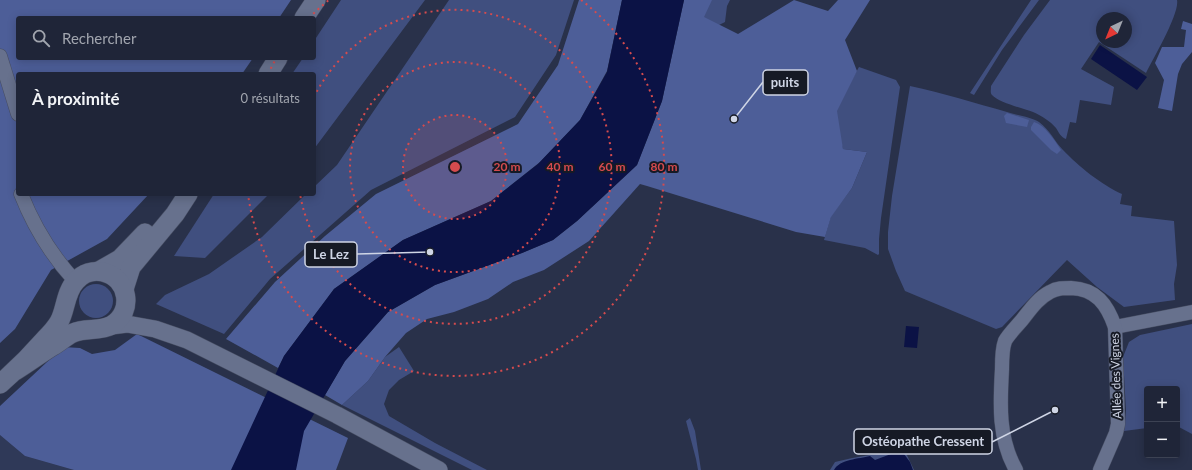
<!DOCTYPE html>
<html lang="fr">
<meta charset="utf-8">
<style>
body{margin:0;font-family:Lato,sans-serif;background:#2c3143;color:#f1f3f6}
.controls{position:absolute;right:12px;bottom:12px;display:grid;overflow:hidden;border-radius:4px;box-shadow:0 2px 10px #0003}
.controls button{width:36px;height:36px;display:grid;place-items:center;padding:0;border:0;border-bottom:1px solid #3c4253;background:#1f2538;color:#f1f3f6;font:20px sans-serif}
.compass{position:absolute;left:1096px;top:12px;width:36px;height:36px;border-radius:50%;background:#1f2538;box-shadow:0 2px 10px #0003;rotate:223deg}
.list{margin:0;padding:0;list-style:none}
h2{display:flex;justify-content:space-between;align-items:center;height:52px;margin:0;padding:0 16px;font-size:17px}
h2 small{font-size:13px;font-weight:400;color:#a1a5ae}
.icon{flex:none;width:22px;height:22px;fill:none;stroke:currentColor;stroke-width:2;stroke-linecap:round;stroke-linejoin:round}
.map{position:relative;flex:none;width:1192px;height:470px;overflow:hidden}
.search{position:absolute;background:#1f2538;box-shadow:0 2px 10px #0003;left:16px;top:16px;width:300px;height:44px;display:flex;align-items:center;gap:10px;box-sizing:border-box;padding:0 14px;border-radius:4px;color:#a1a5ae;font-size:15px}
.panel{position:absolute;background:#1f2538;box-shadow:0 2px 10px #0003;left:16px;top:72px;width:300px;height:124px;border-radius:4px}
.map>svg:first-child{display:block}
.built{fill:#2f3958}
.green{fill:#404f7f;fill-rule:evenodd}
.forest{fill:#4d5e98}
.water{fill:#0b1245}
.lines{fill:none;stroke-linecap:round;stroke-linejoin:round}
.minor-casing{stroke:#474e63;stroke-width:15}
.tertiary-casing{stroke:#474e63;stroke-width:18}
.secondary-casing{stroke:#474e63;stroke-width:20}
.minor{stroke:#67718d;stroke-width:14}
.tertiary{stroke:#67718d;stroke-width:17}
.secondary{stroke:#67718d;stroke-width:19}
.ring{fill:none;stroke:#d54b4e;stroke-width:2;stroke-dasharray:2 4}
.labels{text-anchor:middle;stroke-width:4;stroke-linejoin:round;paint-order:stroke}
.street-label{font-size:12px;fill:#cfd5e5;stroke:#161a25}
.centre{fill:#d54b4e;stroke:#161a25;stroke-width:2}
.ring-label{font-size:12px;text-anchor:middle;font-weight:bold;fill:#d54b4e;stroke:#161a25;stroke-width:4;stroke-linejoin:round;paint-order:stroke}
.leader{fill:none;stroke:#cfd5e5;stroke-width:1.5}
.callout-dot{fill:#cfd5e5;stroke:#161a25;stroke-width:1.5}
.callout{fill:#161a25;stroke:#cfd5e5;stroke-width:1.5}
.callout-label{font-size:13px;text-anchor:middle;font-weight:bold;fill:#cfd5e5}
</style>
<div class="map">
<svg width="1192" height="470" viewBox="0 0 1192 470">
<rect width="100%" height="100%" fill="#29314a"/>
<path class="built" d="M 0,435 L 25,456 L 74,470 L 0,470 Z"/>
<g class="green">
<path d="M 341,0 L 425,0 L 314,149 L 314,74 L 292,74 L 303,58 L 314,58 L 314,41 Z"/>
<path d="M 449,0 L 574,0 L 556,55 L 515,117 L 371,190 L 270,279 L 224,334 L 156,304 L 165,295 L 209,274 L 262,237 L 306,194 L 314,194 L 314,187 L 337,165 Z"/>
<path d="M 697,0 L 730,0 L 727,6 L 725,22 L 713,28 L 696,21 Z"/>
<path d="M 1031,0 L 1039,0 L 1002,50 L 974,95 L 970,93 Z"/>
<path d="M 1050,0 L 1177,0 C 1180,13 1153,59 1146,73 L 1099,42 L 1081,69 L 1114,87 L 1111,105 L 1080,100 L 1076,123 L 1070,122 L 1066,139 C 1061,137 1059,133 1056,128 C 1050,121 1042,116 1033,112 C 1023,108 999,103 992,95 C 990,93 991,90 991,86 L 1024,35 ZM 1102,18 L 1126,18 L 1126,42 L 1102,42 Z"/>
<path d="M 859,67 L 896,80 L 900,87 L 881,218 L 879,239 L 879,254 L 878,255 L 865,248 L 824,240 L 831,216 L 852,188 L 867,152 L 843,149 L 833,113 Z"/>
<path d="M 910,86 C 943,93 975,103 1007,112 C 1016,115 1032,117 1039,122 C 1050,130 1055,142 1063,150 C 1078,166 1102,185 1122,194 L 1120,204 L 1132,206 L 1131,216 L 1174,221 L 1177,265 L 1174,284 L 1175,300 L 1124,307 L 1097,287 L 1067,260 L 1002,327 L 996,329 L 905,291 L 896,271 L 888,249 L 888,232 L 892,196 Z"/>
<path d="M 214,194 L 269,194 L 205,258 L 174,256 Z"/>
<circle cx="96" cy="301" r="17"/>
<path d="M 1192,324 L 1192,434 L 1177,426 L 1177,389 L 1147,389 L 1147,428 L 1124,431 L 1126,411 L 1123,357 L 1129,342 L 1140,335 Z"/>
<path d="M 399,347 L 414,371 L 399,380 L 389,390 L 384,404 L 389,416 L 435,443 L 487,470 L 472,470 L 342,405 L 368,381 L 385,357 Z"/>
<path d="M 690,418 L 695,431 L 701,470 L 698,470 L 696,459 L 686,421 Z"/>
<path d="M 905,451 L 914,470 L 830,470 L 835,462 C 858,456 881,453 905,451 Z"/>
</g>
<g class="forest">
<path d="M 0,0 L 291,0 L 279,18 L 18,18 L 18,58 L 253,58 L 242,74 L 18,74 L 18,194 L 149,194 L 107,239 L 51,270 L 15,329 L 0,343 Z"/>
<path d="M 579,0 L 622,0 L 607,71 L 580,120 L 540,162 L 491,201 L 403,240 L 334,289 L 284,356 L 278,368 L 226,339 L 275,282 L 325,236 L 376,194 L 518,124 L 558,65 Z"/>
<path d="M 684,0 L 712,0 L 704,17 L 738,34 L 794,0 L 828,11 L 838,0 L 870,0 L 845,40 L 857,71 L 837,111 L 843,149 L 867,152 L 852,188 L 831,217 L 825,237 L 796,232 L 647,186 L 640,184 L 589,241 L 544,270 L 513,282 L 488,299 L 454,312 L 427,319 L 406,333 L 385,357 L 368,381 L 342,405 L 325,395 L 345,361 L 388,312 L 435,285 L 522,253 L 553,240 L 577,221 L 637,165 L 662,101 Z"/>
<path d="M 1183,21 L 1192,24 L 1192,52 L 1182,64 L 1178,74 L 1172,111 L 1158,108 L 1164,80 L 1155,63 L 1162,47 L 1184,47 L 1186,30 L 1181,29 Z"/>
<path d="M 1007,113 L 1029,120 L 1027,127 L 1006,123 L 1004,116 Z"/>
<path d="M 1034,122 C 1045,125 1054,140 1061,150 L 1057,154 L 1051,150 L 1031,130 L 1031,127 Z"/>
<path d="M 137,334 L 348,438 L 336,470 L 74,470 L 25,456 L 0,435 L 0,406 L 63,347 L 80,348 L 92,354 L 115,350 Z"/>
</g>
<g class="water">
<path d="M 622,0 L 684,0 L 662,101 L 637,165 L 577,221 L 553,240 L 522,253 L 435,285 L 388,312 L 345,361 L 304,431 L 296,470 L 231,470 L 284,356 L 334,289 L 403,240 L 491,201 L 538,164 L 580,120 L 607,72 Z"/>
<path d="M 1100,45 L 1147,77 L 1137,90 L 1091,59 Z"/>
<path d="M 906,326 L 919,327 L 917,348 L 904,347 Z"/>
<path d="M 891,454 L 904,454 L 910,462 L 913,470 L 834,470 C 840,459 859,459 870,456 L 875,460 Z"/>
</g>
<g class="lines">
<defs>
<g id="minor">
<path d="M 0,56 L 18,114"/>
<path d="M 21,194 C 34,227 51,255 75,281"/>
<path d="M 1115,327 L 1192,312"/>
<path d="M 1016,470 C 998,438 1000,404 1002,369 C 1002,360 1002,349 1005,341 C 1008,335 1017,326 1022,320 C 1030,310 1038,298 1050,292 C 1057,288 1063,288 1071,288 C 1096,289 1107,304 1115,327 L 1118,424 L 1116,433 L 1100,470"/>
</g>
<path id="tertiary" d="M 111,326 L 127,324 L 155,329 L 187,340 L 337,415 L 439,470"/>
<g id="secondary">
<path d="M 304,18 L 316,0"/>
<path d="M 268,74 L 278,58"/>
<path d="M 99,271 L 120,259 L 145,233"/>
<path d="M 124,289 L 131,267 L 175,214 L 188,194"/>
<path d="M 0,384 C 16,370 31,355 45,339 C 50,334 55,329 59,322 C 66,310 65,292 76,281 C 83,273 93,270 103,272 C 129,278 134,312 112,325 C 100,332 85,327 73,333 C 66,336 60,342 53,346 C 40,354 28,363 15,371"/>
</g>
</defs>
<use href="#minor" class="minor-casing"/>
<use href="#tertiary" class="tertiary-casing"/>
<use href="#secondary" class="secondary-casing"/>
<use href="#minor" class="minor"/>
<use href="#tertiary" class="tertiary"/>
<use href="#secondary" class="secondary"/>
</g>
<circle cx="455" cy="167" r="52" fill="#d54b4e" fill-opacity=".12"/>
<g class="ring">
<circle cx="455" cy="167" r="52"/>
<circle cx="455" cy="167" r="105"/>
<path d="M314 97A157 157 0 1 1 300 194"/>
<path d="M268 74A209 209 0 0 1 276 59M309 18A209 209 0 0 1 329 0M581 0A209 209 0 1 1 248 194"/>
</g>
<g class="labels">
<g class="street-label">
<text transform="translate(1116 376) rotate(-92)" y="4">Allée des Vignes</text>
</g>
</g>
<circle cx="455" cy="167" r="6" class="centre"/>
<g class="ring-label">
<text x="507" y="171">20 m</text>
<text x="560" y="171">40 m</text>
<text x="612" y="171">60 m</text>
<text x="664" y="171">80 m</text>
</g>
<path class="leader" d="M734 119L763 82M430 252L357 254M1055 410L992 442"/>
<g class="callout-dot">
<circle cx="734" cy="119" r="4"/>
<circle cx="430" cy="252" r="4"/>
<circle cx="1055" cy="410" r="4"/>
</g>
<g class="callout">
<rect x="763" y="70" width="45" height="25" rx="4"/>
<rect x="305" y="242" width="52" height="25" rx="4"/>
<rect x="854" y="429" width="138" height="25" rx="4"/>
</g>
<g class="callout-label">
<text x="785" y="87">puits</text>
<text x="331" y="259">Le Lez</text>
<text x="923" y="446">Ostéopathe Cressent</text>
</g>
</svg>
<div class="controls">
<button>+</button>
<button>−</button>
</div>
<svg class="compass" viewBox="-18 -18 36 36"><path d="M0-13l5 13h-10z" fill="#e53935"/><path d="M0 13l5-13h-10z" fill="#a1a5ae"/></svg>
<div class="search"><svg class="icon" aria-label="search" viewBox="0 0 24 24"><circle cx="10" cy="10" r="6"/><path d="M15 15l6 6"/></svg>Rechercher</div>
<section class="panel">
<h2>À proximité<small>0 résultats</small></h2>
<ul class="list">
</ul>
</section>
</div>
